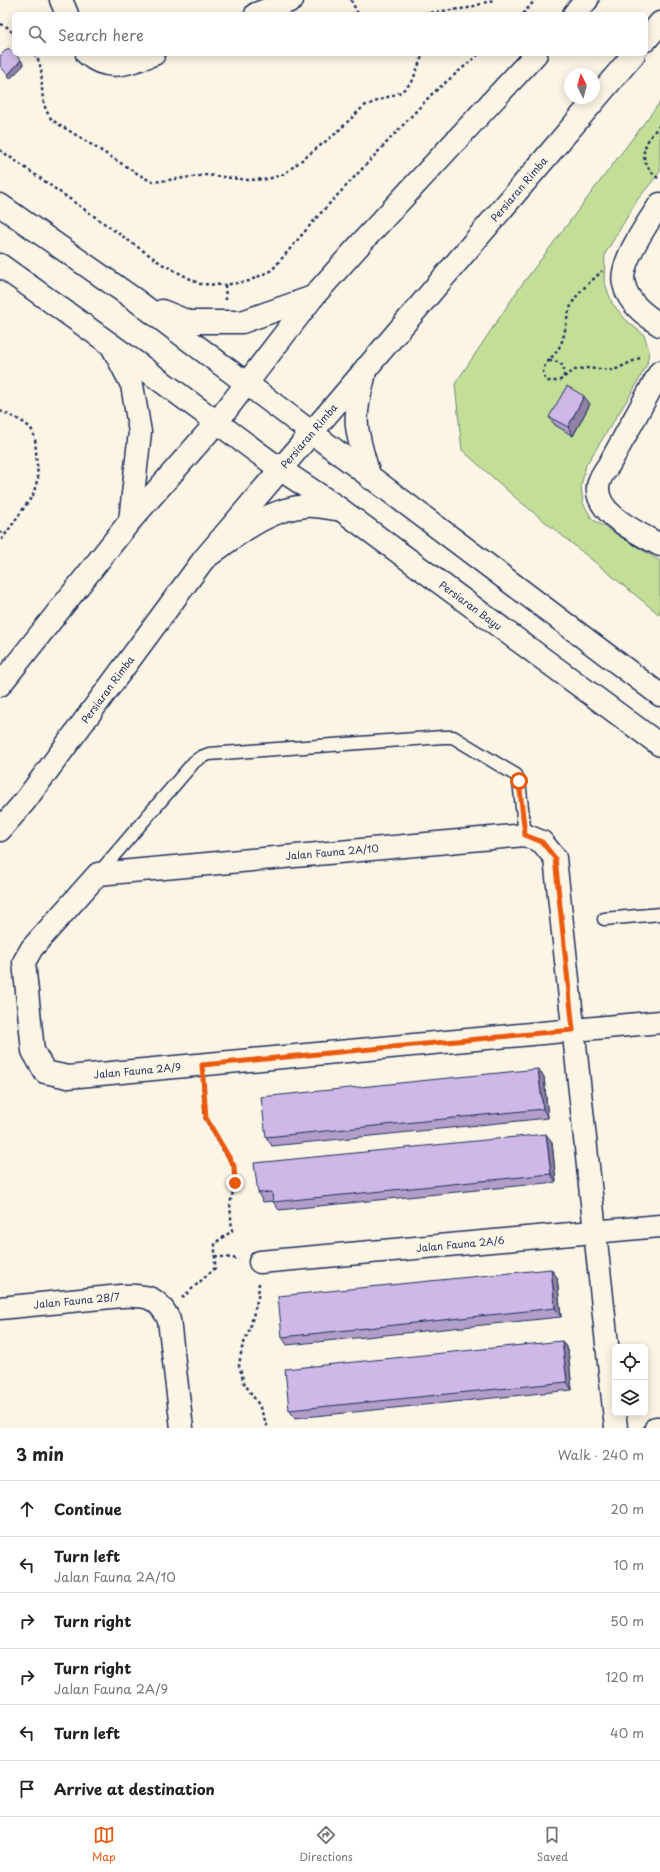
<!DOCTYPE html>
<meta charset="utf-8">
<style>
body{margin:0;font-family:"Playpen Sans",sans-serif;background:#f2f2f2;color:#222}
.controls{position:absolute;right:12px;bottom:12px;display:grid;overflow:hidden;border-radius:6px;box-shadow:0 2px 10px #0003}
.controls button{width:36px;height:36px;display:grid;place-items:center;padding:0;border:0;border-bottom:1px solid #e0e0e0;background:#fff;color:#222;font:20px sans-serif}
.compass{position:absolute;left:564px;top:68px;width:36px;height:36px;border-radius:50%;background:#fff;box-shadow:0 2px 10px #0003;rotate:354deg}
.stop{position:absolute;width:12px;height:12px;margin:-9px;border:3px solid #ea580c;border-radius:50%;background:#fff}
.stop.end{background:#ea580c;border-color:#fff;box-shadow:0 1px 4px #0008}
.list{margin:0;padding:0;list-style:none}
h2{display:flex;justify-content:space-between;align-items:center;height:52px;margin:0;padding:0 16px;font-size:17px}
h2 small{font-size:13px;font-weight:400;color:#767676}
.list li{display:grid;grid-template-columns:26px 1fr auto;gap:12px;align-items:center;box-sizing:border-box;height:56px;padding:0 16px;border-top:1px solid #e0e0e0}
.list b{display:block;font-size:15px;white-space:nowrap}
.list p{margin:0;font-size:13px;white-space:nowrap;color:#767676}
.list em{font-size:13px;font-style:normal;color:#767676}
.icon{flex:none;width:22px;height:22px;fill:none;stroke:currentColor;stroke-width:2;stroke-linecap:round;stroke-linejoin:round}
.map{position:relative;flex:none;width:660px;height:1428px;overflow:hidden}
.search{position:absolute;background:#fff;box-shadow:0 2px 10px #0003;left:12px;right:12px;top:12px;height:44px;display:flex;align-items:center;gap:10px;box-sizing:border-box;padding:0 14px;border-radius:6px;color:#767676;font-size:15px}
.sheet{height:388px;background:#fff}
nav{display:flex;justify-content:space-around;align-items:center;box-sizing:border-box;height:56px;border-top:1px solid #e0e0e0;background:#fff;font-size:11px;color:#767676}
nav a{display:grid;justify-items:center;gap:2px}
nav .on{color:#ea580c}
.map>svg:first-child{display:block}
.green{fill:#c3df97;stroke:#6f877a}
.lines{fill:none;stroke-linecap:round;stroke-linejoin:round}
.service-casing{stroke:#1b2f5e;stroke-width:15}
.minor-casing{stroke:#1b2f5e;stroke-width:25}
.tertiary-casing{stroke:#1b2f5e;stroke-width:25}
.secondary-casing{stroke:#1b2f5e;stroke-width:25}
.path{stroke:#1b2f5e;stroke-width:2.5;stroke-dasharray:3 3;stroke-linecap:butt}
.service{stroke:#fcf5e5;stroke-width:12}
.minor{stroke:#fcf5e5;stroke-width:22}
.tertiary{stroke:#fcf5e5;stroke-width:22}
.secondary{stroke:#fcf5e5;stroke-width:22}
.wall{fill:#b29ec8;stroke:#1b2f5e}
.shaded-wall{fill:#9181a2;stroke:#1b2f5e}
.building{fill:#cfb8e8;stroke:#1b2f5e}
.route{stroke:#ea580c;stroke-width:5}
.labels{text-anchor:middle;stroke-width:3.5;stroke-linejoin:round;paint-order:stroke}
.street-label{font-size:10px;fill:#1b2f5e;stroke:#fcf5e5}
</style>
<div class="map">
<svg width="660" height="1428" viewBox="0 0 660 1428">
<rect width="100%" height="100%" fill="#fcf5e5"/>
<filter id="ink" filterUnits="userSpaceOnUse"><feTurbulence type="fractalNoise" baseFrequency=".025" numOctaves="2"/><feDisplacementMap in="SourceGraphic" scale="8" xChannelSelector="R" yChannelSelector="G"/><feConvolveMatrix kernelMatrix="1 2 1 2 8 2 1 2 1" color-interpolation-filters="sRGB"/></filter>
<g filter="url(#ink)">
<path class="green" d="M 660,102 L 660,172 L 638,199 L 605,254 L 604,281 L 612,303 L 626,320 L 644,335 L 649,350 L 647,364 L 634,389 L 586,465 L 581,486 L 583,503 L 592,519 L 660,561 L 660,615 L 517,499 L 462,450 L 455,384 L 520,287 Z"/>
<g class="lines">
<defs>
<g id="service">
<path d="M 98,874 L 194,762 L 201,757 L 209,754 L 443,737 L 453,737 L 516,775 L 519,781 L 525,835"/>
<path d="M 604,919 L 660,914"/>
</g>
<g id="minor">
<path d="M 61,0 L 67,14"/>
<path d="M 256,14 L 292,0"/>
<path d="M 87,54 C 109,73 129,63 154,54"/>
<path d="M 660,204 C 649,221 618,264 624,284 C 628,303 645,315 660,325"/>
<path d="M 660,372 L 610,463 C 606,469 601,475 599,482 C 590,512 639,533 660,545"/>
<path id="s1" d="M 260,1262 L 660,1226"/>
<path id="s2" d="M 0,1308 L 121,1296 C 146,1295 158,1296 169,1320 L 182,1428"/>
<path id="s3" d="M 616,1428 C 595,1238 575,1048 555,858 L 542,842 L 525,835 L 98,874 L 32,948 L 24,962 L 33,1051 L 45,1072 L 68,1077 L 660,1022"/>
<path d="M 656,1428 L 660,1428"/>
</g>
<g id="tertiary">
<path d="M 574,14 L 587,0"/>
<path d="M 646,40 L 660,23"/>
<path d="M 0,685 L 130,521 L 217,422 L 313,297 L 363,241 L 536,54"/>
<path id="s4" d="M 0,830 L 25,801 L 204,559 L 634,54"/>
</g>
<g id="secondary">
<path d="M 0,205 L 137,301 L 660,695"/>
<path id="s5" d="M 0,265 L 138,364 L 280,469 L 340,509 L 660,745"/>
<path d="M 162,311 L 189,322 L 242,322 L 313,297"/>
<path d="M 113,348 L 132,385 L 140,432 L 130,521"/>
<path d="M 366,368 C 362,387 355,407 357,426 C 359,444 365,461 370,478"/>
<path d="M 204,559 C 235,537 266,509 306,506 C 316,505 327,508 337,509"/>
</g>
</defs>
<use href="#service" class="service-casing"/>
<use href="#minor" class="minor-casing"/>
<use href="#tertiary" class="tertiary-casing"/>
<use href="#secondary" class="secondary-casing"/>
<g class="path">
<path d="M 351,0 L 358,14"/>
<path d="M 419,14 L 468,8 L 493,0"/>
<path d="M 523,14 L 535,0"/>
<path d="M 0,24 L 7,27 L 14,34"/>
<path d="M 34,54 C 49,70 34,97 52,120 L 143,177 L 153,182 L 207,175 L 248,180 L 268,179 L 284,174 L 335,134 L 364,106 L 401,92 L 412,82 L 423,54"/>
<path d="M 660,125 C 641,146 636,160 660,180"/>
<path d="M 0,150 L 162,264 L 200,284 L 225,285 L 249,281 L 272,270 L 318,216 L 432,94 L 479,54"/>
<path d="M 225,285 L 226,300"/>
<path d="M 549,361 L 559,362 L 564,367 L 564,377 L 559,381 L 548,381 C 543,377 542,374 544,368 C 545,362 553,357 557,351 C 568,335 564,316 574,300 C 581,289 593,280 602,271"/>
<path d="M 564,377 L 575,370 L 585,368 L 614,370 L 642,357"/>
<path d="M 0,411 L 20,420 L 31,428 L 35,438 L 38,478 L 33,495 L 0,542"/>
<path d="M 0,532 L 5,535"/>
<path d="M 215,1256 L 239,1259"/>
<path d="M 259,1283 L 258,1297 L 250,1328 L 242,1348 L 239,1365 L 244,1383 L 259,1405 L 268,1428"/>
<path d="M 182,1298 L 215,1268 L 215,1243 L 232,1231 L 230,1204 L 235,1183 L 233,1166 L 205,1118 L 203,1086"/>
</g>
<use href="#service" class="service"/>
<use href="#minor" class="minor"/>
<use href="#tertiary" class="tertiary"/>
<use href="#secondary" class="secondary"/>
</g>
<g class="wall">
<path d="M 590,404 L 573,436 L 555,425 L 549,417 Z"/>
<path d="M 538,1069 L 544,1077 L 548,1118 L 272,1146 L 266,1137 Z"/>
<path d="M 552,1142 L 556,1182 L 279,1210 L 273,1202 L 273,1201 L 263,1202 L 258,1193 Z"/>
<path d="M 557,1277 L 561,1317 L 287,1345 L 282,1337 Z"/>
<path d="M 562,1341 L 568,1350 L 572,1390 L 295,1418 L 289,1410 Z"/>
</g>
<g class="shaded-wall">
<path d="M 21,60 L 24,65 L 10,79 L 8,75 Z"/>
<path d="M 584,396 L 590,404 L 573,436 L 568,427 Z"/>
<path d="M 538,1069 L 544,1077 L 548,1118 L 543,1109 Z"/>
<path d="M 546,1134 L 552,1142 L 556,1182 L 551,1174 Z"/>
<path d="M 551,1269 L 557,1277 L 561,1317 L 555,1308 Z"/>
<path d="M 562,1341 L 568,1350 L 572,1390 L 567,1382 Z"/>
</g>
<g class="building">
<path d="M 8,48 L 21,60 L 8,75 L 0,66 L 0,56 Z"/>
<path d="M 567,386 L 584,396 L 568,427 L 549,417 Z"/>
<path d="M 538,1069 L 543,1109 L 266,1137 L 261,1097 Z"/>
<path d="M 546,1134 L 551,1174 L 273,1202 L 272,1192 L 258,1193 L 254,1163 Z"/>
<path d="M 551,1269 L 555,1308 L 282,1337 L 278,1296 Z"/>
<path d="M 562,1341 L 567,1382 L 289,1410 L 285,1369 Z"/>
</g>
</g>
<g class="lines" filter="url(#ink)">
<path class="route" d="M 235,1183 L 234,1166 L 206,1118 L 202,1065 L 573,1030 L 555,858 L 542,842 L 525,835 L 519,781"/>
</g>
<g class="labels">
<g class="street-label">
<text dy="4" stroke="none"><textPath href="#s4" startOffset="825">Persiaran Rimba</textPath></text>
<text dy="4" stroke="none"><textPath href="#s4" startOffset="501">Persiaran Rimba</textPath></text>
<text dy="4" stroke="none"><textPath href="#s5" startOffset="581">Persiaran Bayu</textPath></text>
<text dy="4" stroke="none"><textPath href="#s4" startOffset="177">Persiaran Rimba</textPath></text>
<text transform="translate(332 852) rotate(-5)" y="4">Jalan Fauna 2A/10</text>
<text dy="4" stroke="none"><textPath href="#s3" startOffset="1363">Jalan Fauna 2A/9</textPath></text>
<text dy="4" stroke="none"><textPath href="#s1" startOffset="201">Jalan Fauna 2A/6</textPath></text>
<text dy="4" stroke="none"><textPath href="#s2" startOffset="77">Jalan Fauna 2B/7</textPath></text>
</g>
</g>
</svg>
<div class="controls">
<button><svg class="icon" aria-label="locate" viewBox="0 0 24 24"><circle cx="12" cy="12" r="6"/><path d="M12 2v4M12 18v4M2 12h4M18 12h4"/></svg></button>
<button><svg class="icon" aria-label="layers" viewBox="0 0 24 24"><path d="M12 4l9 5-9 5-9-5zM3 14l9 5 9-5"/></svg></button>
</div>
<svg class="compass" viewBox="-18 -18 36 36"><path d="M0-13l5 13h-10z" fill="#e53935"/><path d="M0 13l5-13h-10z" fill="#767676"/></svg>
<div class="stop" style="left:519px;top:781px"></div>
<div class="stop end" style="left:235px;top:1183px"></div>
<div class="search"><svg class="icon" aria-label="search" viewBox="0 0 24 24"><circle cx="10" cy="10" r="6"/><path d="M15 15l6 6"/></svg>Search here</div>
</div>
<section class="sheet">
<h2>3 min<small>Walk · 240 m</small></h2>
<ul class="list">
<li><svg class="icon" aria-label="ahead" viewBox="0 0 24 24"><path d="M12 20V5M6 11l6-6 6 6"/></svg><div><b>Continue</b></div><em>20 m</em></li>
<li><svg class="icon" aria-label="left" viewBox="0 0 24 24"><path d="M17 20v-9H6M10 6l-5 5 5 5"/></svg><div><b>Turn left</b><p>Jalan Fauna 2A/10</p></div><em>10 m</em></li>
<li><svg class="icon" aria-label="right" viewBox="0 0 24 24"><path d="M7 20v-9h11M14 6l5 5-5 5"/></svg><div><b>Turn right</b></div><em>50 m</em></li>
<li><svg class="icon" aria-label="right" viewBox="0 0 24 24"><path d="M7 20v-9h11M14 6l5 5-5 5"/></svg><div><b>Turn right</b><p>Jalan Fauna 2A/9</p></div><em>120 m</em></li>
<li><svg class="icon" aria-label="left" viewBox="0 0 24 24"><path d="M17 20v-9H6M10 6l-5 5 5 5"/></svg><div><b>Turn left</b></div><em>40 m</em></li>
<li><svg class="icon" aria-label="arrive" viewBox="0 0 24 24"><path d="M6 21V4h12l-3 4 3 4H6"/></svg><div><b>Arrive at destination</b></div></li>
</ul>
</section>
<nav>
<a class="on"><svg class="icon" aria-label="map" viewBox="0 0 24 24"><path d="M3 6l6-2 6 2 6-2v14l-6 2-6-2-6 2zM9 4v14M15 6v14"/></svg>Map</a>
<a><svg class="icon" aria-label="directions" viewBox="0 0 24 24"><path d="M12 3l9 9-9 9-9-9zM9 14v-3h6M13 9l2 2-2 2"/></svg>Directions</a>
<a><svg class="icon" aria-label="saved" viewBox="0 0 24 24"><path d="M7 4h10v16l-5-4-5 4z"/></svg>Saved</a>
</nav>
